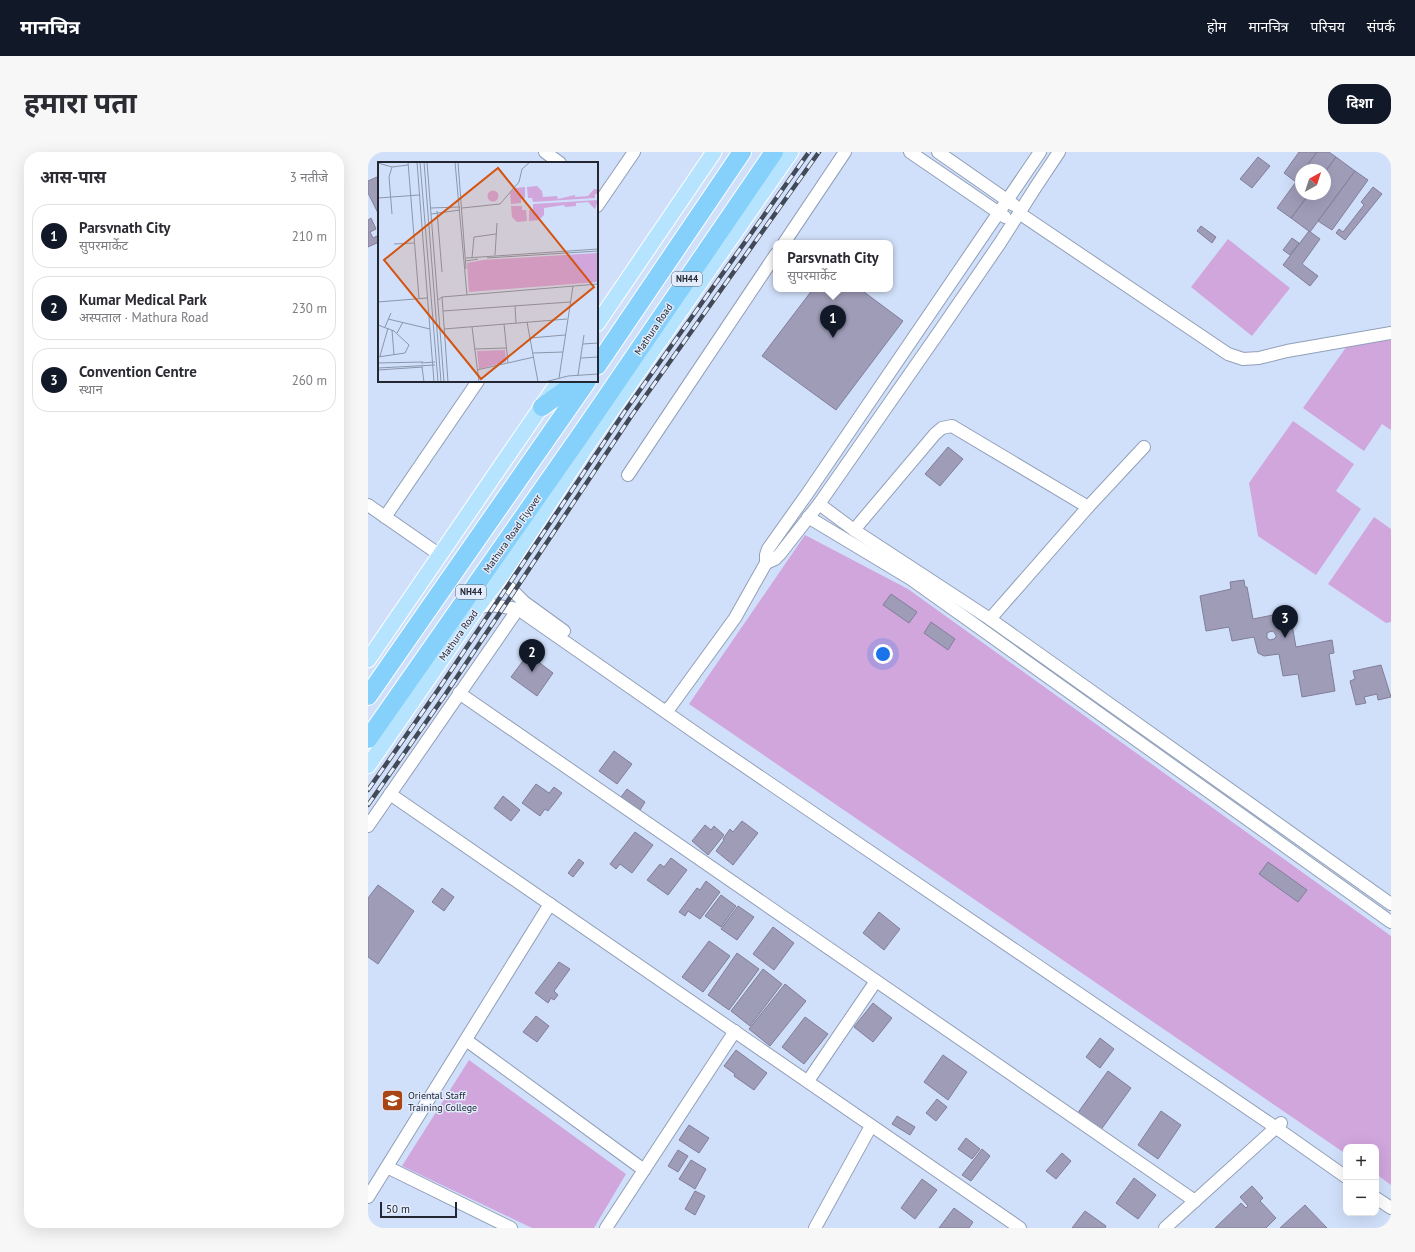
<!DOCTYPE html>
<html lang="hi">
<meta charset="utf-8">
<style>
body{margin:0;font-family:"PT Sans","Noto Sans Devanagari",sans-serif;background:#f7f7f7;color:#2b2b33}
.controls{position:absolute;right:12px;bottom:12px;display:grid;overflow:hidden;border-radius:8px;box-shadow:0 4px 16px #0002}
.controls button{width:36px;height:36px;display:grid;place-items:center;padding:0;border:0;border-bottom:1px solid #e1e1e2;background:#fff;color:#2b2b33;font:20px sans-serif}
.compass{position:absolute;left:927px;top:12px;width:36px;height:36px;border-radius:50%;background:#fff;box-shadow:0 4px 16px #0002;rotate:39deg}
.scale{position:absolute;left:12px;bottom:10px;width:77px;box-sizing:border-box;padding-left:4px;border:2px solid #222731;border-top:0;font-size:11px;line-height:14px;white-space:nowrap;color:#222731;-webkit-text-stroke:3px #e3ecfd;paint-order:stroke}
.you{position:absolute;left:515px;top:502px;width:14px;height:14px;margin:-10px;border:3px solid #fff;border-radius:50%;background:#1a73e8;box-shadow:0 0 0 6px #1a73e833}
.badge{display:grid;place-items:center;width:26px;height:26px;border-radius:50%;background:#111827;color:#fff;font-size:13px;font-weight:700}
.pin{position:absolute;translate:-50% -33px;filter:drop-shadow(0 1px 2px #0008)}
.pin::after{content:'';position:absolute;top:21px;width:14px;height:12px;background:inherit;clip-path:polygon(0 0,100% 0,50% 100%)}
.popup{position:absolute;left:405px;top:88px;width:120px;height:52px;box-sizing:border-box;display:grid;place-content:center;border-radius:8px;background:#fff;filter:drop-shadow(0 1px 3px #0005);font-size:13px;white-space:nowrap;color:#7c7c81}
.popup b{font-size:15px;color:#2b2b33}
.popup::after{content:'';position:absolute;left:50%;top:100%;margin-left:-8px;border:8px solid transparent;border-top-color:#fff}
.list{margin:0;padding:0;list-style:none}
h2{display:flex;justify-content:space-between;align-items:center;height:52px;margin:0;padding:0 16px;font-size:17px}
h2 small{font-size:13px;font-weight:400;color:#7c7c81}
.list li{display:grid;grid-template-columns:26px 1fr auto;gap:12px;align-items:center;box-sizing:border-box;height:64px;margin:0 8px 8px;padding:0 8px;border:1px solid #e1e1e2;border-radius:16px}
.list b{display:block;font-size:15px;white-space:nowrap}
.list p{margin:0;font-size:13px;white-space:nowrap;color:#7c7c81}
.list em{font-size:13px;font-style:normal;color:#7c7c81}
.map{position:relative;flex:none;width:1023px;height:1076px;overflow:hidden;border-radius:16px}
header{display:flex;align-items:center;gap:24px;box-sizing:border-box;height:56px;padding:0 20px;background:#111827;color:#fff}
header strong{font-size:19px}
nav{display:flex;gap:22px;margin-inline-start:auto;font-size:14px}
.intro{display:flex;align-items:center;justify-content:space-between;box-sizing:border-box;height:96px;padding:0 24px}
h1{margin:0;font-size:28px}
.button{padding:10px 18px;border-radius:16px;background:#111827;color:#fff;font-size:14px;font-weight:700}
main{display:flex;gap:24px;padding:0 24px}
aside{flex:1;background:#fff;border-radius:16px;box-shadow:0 4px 16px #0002}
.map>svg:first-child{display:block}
.green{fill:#d0a6dd}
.building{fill:#9f9cb8;stroke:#817e99;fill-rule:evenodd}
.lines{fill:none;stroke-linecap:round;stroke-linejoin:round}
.minor-casing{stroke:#919fb8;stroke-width:14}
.major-casing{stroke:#fff;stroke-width:17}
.highway-casing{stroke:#fff;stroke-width:20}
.minor{stroke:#fff;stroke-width:12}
.major{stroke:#b6e3fd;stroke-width:15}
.highway{stroke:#86d1fb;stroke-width:18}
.rail-casing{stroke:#434a57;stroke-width:4.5}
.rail{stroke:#e3ecfd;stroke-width:3;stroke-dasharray:9;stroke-linecap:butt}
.labels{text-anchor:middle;stroke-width:3;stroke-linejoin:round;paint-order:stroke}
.shield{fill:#e3ecfd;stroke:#5c626e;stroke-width:1}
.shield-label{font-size:9px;font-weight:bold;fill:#222731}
.street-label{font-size:10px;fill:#222731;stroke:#e3ecfd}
.poi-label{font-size:10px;fill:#222731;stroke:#e3ecfd;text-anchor:start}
.inset-road{fill:none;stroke:#8b96aa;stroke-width:1}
.view{fill:#d45410;fill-opacity:0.15;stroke:#d45410;stroke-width:2}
.inset-edge{fill:none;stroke:#222731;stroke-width:2}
</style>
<header>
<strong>मानचित्र</strong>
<nav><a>होम</a><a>मानचित्र</a><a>परिचय</a><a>संपर्क</a></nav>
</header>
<div class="intro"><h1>हमारा पता</h1><a class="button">दिशा</a></div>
<main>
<aside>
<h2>आस-पास<small>3 नतीजे</small></h2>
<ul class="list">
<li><span class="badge">1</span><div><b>Parsvnath City</b><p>सुपरमार्केट</p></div><em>210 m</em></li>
<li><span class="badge">2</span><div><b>Kumar Medical Park</b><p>अस्पताल · Mathura Road</p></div><em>230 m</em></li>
<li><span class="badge">3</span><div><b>Convention Centre</b><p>स्थान</p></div><em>260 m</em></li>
</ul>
</aside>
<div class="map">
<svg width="1023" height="1076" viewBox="0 0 1023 1076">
<rect width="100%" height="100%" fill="#d1e0fa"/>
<g class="green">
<path d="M 860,87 L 922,136 L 884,184 L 823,135 Z"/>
<path d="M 1023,184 L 1023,278 L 1014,272 L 996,299 L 935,256 L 979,194 Z"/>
<path d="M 925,269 L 986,312 L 968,339 L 993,357 L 948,423 L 890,384 L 881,331 Z"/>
<path d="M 1006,365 L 1023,377 L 1023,470 L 1018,471 L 960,432 Z"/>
<path d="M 437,383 L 540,437 L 1023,784 L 1023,1033 L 1008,1022 L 1008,995 L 978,995 L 978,1002 L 321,552 Z"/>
<path d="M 101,908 L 258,1022 L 226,1076 L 164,1076 L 34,1014 Z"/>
</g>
<g class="building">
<path d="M 931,0 L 949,0 L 936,18 L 933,18 L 933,23 L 928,30 L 916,21 Z"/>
<path d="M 949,0 L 961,0 L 968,5 L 957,20 L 957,18 L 936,18 Z"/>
<path d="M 890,5 L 902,14 L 884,36 L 872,27 Z"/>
<path d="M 968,5 L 987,19 L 942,80 L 923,66 L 941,42 L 957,42 L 957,20 Z"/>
<path d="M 987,19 L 1000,28 L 964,78 L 950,69 Z"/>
<path d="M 933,23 L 933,42 L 941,42 L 923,66 L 909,56 Z"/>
<path d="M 9,25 L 11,27 L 10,61 L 0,41 L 0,29 Z"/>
<path d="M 1005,35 L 1014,42 L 977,88 L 968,81 L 971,77 L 975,80 L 996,53 L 993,50 Z"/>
<path d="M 3,66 L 8,77 L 2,80 L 5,86 L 11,83 L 11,90 L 0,95 L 0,68 Z"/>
<path d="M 833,74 L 848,85 L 844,91 L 829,79 Z"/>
<path d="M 941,79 L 952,87 L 934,112 L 950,124 L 942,134 L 915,113 Z"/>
<path d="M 924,86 L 931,91 L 922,103 L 915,98 Z"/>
<path d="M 445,137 L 492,137 L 535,169 L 468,258 L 394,204 Z"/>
<path d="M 580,295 L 595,307 L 572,334 L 557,322 Z"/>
<path d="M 876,428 L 877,435 L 879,435 L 885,467 L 915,461 L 923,467 L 928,495 L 964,488 L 966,501 L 961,502 L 967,539 L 934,545 L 930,522 L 915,524 L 911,502 L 896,504 L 890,501 L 886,485 L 864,489 L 861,475 L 838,479 L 832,444 L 863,437 L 862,430 ZM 905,479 L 908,483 L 908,485 L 906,487 L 902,488 L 899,486 L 899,481 L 901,480 Z"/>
<path d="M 523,442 L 549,460 L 541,471 L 515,453 Z"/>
<path d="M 563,470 L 587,487 L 580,498 L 556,481 Z"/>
<path d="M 160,502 L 185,521 L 169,544 L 143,525 Z"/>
<path d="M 1013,513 L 1023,545 L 1010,548 L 1009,542 L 996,545 L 998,551 L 988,553 L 982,529 L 987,527 L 985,519 Z"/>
<path d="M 246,599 L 264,612 L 249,632 L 231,619 Z"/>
<path d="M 168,632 L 181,641 L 186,635 L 194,641 L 180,659 L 177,657 L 172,664 L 154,651 Z"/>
<path d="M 259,637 L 277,650 L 272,658 L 253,645 Z"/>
<path d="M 135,644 L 152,658 L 143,669 L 126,656 Z"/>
<path d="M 374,669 L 390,681 L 365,713 L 348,699 L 356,688 L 355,687 L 362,677 L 365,680 Z"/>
<path d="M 337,673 L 343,678 L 346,674 L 356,683 L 340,703 L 324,689 Z"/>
<path d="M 267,680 L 285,693 L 264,721 L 252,712 L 248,717 L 242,712 Z"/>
<path d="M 303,706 L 319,718 L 300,743 L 279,728 L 292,712 L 296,715 Z"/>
<path d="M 211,707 L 216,711 L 205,725 L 200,721 Z"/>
<path d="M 900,710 L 939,738 L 930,750 L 891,722 Z"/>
<path d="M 338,729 L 352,740 L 332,767 L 320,759 L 317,764 L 311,760 L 329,736 L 332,738 Z"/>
<path d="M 10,733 L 46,759 L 10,812 L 0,805 L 0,746 Z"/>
<path d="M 74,736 L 86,745 L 76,759 L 64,750 Z"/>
<path d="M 353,743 L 368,754 L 353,775 L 337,764 Z"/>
<path d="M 370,754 L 386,765 L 369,788 L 353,777 Z"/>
<path d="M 511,760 L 532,777 L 516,798 L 495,781 Z"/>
<path d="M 405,775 L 426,791 L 406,818 L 385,802 Z"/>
<path d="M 341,789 L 362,804 L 335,840 L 314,825 Z"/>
<path d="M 369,801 L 391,817 L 361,858 L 340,843 Z"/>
<path d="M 191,810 L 202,817 L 186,839 L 190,843 L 186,848 L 183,846 L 180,851 L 167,841 Z"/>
<path d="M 395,817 L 414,832 L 382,874 L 363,859 Z"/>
<path d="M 417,832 L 438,849 L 402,894 L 381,877 Z"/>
<path d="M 505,851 L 524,866 L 505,890 L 486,875 Z"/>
<path d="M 168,864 L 181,874 L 169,890 L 155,880 Z"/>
<path d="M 437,865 L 460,882 L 436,912 L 414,895 Z"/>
<path d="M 732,886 L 746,897 L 732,916 L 718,905 Z"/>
<path d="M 368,898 L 399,921 L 386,938 L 366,924 L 367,922 L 356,914 Z"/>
<path d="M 575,903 L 599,920 L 580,948 L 556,930 Z"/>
<path d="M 740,919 L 763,936 L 732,979 L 709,962 Z"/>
<path d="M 569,947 L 579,955 L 568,969 L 558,961 Z"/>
<path d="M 793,959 L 813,973 L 790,1007 L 770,993 Z"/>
<path d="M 529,964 L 547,975 L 542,983 L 524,972 Z"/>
<path d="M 321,973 L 341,986 L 331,1001 L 311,988 Z"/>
<path d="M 598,986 L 612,997 L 604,1007 L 590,997 Z"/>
<path d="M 614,997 L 622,1004 L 603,1029 L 594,1023 Z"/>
<path d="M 310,998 L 320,1004 L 310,1020 L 300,1014 Z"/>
<path d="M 694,1001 L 703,1009 L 688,1027 L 678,1019 Z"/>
<path d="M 323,1008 L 338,1017 L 327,1037 L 311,1027 Z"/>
<path d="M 766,1026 L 788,1043 L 770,1067 L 748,1051 Z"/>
<path d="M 554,1027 L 569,1038 L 547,1067 L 533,1056 Z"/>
<path d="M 884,1034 L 895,1046 L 892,1049 L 908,1066 L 898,1076 L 847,1076 L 873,1051 L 878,1056 L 880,1054 L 872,1045 Z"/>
<path d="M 327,1039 L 337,1044 L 327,1063 L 317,1057 Z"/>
<path d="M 937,1053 L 959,1076 L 912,1076 Z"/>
<path d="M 586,1056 L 605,1070 L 601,1076 L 571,1076 Z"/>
<path d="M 717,1059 L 738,1074 L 737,1076 L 704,1076 Z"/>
</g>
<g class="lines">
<defs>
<g id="minor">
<path d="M 177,0 L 192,11"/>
<path d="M 542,0 L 637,65"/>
<path d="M 570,0 L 646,53"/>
<path d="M 229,54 L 266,0"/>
<path d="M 651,61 L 860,202 L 875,207 L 891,206 L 919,199 L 1023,181"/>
<path d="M 416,91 L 477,0"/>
<path d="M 260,323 L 408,102"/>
<path d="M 451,352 L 486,378 L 622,467 L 1023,752"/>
<path d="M 0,353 L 72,403"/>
<path d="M 17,365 L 110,229"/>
<path d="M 440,365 L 543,427 L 1023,770"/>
<path d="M 486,378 L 567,282 L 574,276 L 584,274 L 720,355"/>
<path d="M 398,411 L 407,407 L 412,402 L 451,352 L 571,180 L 632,91 L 669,33 L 691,0"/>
<path d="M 136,420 L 139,433 L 156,450 L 196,479"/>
<path d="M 109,456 L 123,453 L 150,457 L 335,586 L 907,975 L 978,1025"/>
<path d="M 622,467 L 720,355 L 776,295"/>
<path d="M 91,541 L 827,1049"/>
<path d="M 297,559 L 303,554 L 367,466 L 398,411 L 398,403 L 400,397 L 439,342 L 672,0"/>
<path d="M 22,642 L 652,1076"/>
<path d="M 0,674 L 150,457"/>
<path d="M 98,888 L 276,1018"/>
<path d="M 440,929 L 508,829"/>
<path d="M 19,1015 L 143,1076"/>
<path d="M 0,1045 L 182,752"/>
<path d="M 1008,1046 L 1023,1056"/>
<path d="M 238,1076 L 367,879"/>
<path d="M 447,1076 L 503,974"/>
<path d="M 797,1076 L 913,971"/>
</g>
<g id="major">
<path d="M 229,172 L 346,0"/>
<path d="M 0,508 L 191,229"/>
<path d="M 0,614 L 109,456 L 136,420 L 220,292 L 423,0"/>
</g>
<g id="highway">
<path d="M 229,214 L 374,0"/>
<path d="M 174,255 L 210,229"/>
<path d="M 0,544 L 219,229"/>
<path d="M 0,587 L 216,278 L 406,0"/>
</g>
</defs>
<use href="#minor" class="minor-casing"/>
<use href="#major" class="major-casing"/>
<use href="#highway" class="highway-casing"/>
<use href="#minor" class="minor"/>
<use href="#major" class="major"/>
<use href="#highway" class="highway"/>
<defs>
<g id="rail">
<path d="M 0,638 L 70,538 L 257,259 L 441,0"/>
<path d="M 0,653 L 77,543 L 264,263 L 451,0"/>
</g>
</defs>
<use href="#rail" class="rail-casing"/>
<use href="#rail" class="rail"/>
</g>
<defs>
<symbol id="university-square" viewBox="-11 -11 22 22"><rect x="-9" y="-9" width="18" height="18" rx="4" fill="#a94414" stroke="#e3ecfd"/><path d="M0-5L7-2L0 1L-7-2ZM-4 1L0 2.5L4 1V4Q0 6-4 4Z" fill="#fff"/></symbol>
</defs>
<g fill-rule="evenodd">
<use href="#university-square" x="12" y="936" width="25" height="25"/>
</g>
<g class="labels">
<g class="shield">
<rect x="304" y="120" width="30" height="14" rx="3"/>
<rect x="88" y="433" width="30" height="14" rx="3"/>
</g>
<g class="shield-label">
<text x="319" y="130">NH44</text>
<text x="103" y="443">NH44</text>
</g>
<g class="street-label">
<text transform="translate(285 177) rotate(-56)" y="4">Mathura Road</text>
<text transform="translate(144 381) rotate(-55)" y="4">Mathura Road Flyover</text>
<text transform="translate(90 483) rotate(-55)" y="4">Mathura Road</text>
</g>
<g class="poi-label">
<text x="40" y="947">Oriental Staff<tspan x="40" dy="12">Training College</tspan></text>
</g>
</g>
<g transform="translate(10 10)">
<rect width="220" height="220" fill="#d1e0fa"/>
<path d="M 159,24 L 164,29 L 165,35 L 179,34 L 180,37 L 197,33 L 197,35 L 210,34 L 216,27 L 220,27 L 220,32 L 217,32 L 217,36 L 155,40 L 154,36 L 150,36 L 149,25 ZM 147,25 L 147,36 L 143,37 L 143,41 L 133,42 L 132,31 L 137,26 ZM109.5 34a5.5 5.5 0 1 1 11 0a5.5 5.5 0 1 1-11 0ZM 220,38 L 217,47 L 210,40 L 198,41 L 198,44 L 187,45 L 186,43 L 166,46 L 166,53 L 161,58 L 151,59 L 151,48 L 155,47 L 155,42 ZM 133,44 L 144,44 L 144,48 L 148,48 L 149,59 L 139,60 L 134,55 ZM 219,91 L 220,120 L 91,130 L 89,101 L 105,98 ZM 127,188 L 128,200 L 101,207 L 99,189 Z" fill="#d0a6dd"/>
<path class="inset-road" d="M 30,0 L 41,136M 39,0 L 56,220M 42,0 L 60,220M 46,0 L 63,220M 49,0 L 66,220M 77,0 L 89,133M 80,0 L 88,107M 0,1 L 14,5M 0,36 L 41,33M 53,46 L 82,45M 84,46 L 122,42 L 141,20 L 144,7 L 152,0M 59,49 L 64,110M 14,52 L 11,15 L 14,5 L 30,3M 53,52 L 82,48M 220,53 L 220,86M 16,82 L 36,81M 117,93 L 119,61M 88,96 L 220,87M 94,96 L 96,75 L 118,72M 109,96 L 220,89M 88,99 L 100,97M 64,135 L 70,220M 60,138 L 64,135 L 220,122M 0,140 L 49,136M 137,144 L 138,161M 65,149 L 192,140M 10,157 L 52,167M 149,160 L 160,220M 126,162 L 130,201M 0,163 L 16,169 L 31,183 L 27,191 L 0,195M 7,165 L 13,151M 94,165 L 101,220M 66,167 L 189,157M 14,168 L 16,193M 19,171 L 25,160M 152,176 L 187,173M 205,182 L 220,181M 97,187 L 128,186M 155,191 L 185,190M 2,194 L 10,166M 203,196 L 220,195M 0,201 L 45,200M 43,201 L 57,200M 44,205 L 46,220M 0,206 L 57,203M 0,208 L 45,205M 99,208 L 156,195M 200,213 L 206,173M 181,216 L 195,124M 167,220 L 190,214 L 220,212"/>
<path class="view" d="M 120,6 L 216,125 L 103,217 L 6,98 Z"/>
<rect width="220" height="220" class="inset-edge"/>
</g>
</svg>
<div class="controls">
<button>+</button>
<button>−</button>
</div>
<svg class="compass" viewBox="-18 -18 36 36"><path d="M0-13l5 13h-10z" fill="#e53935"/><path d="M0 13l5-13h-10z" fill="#7c7c81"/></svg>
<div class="scale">50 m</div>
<div class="you"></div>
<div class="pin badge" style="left:465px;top:186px">1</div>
<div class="popup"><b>Parsvnath City</b>सुपरमार्केट</div>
<div class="pin badge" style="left:164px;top:520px">2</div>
<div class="pin badge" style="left:917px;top:486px">3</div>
</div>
</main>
